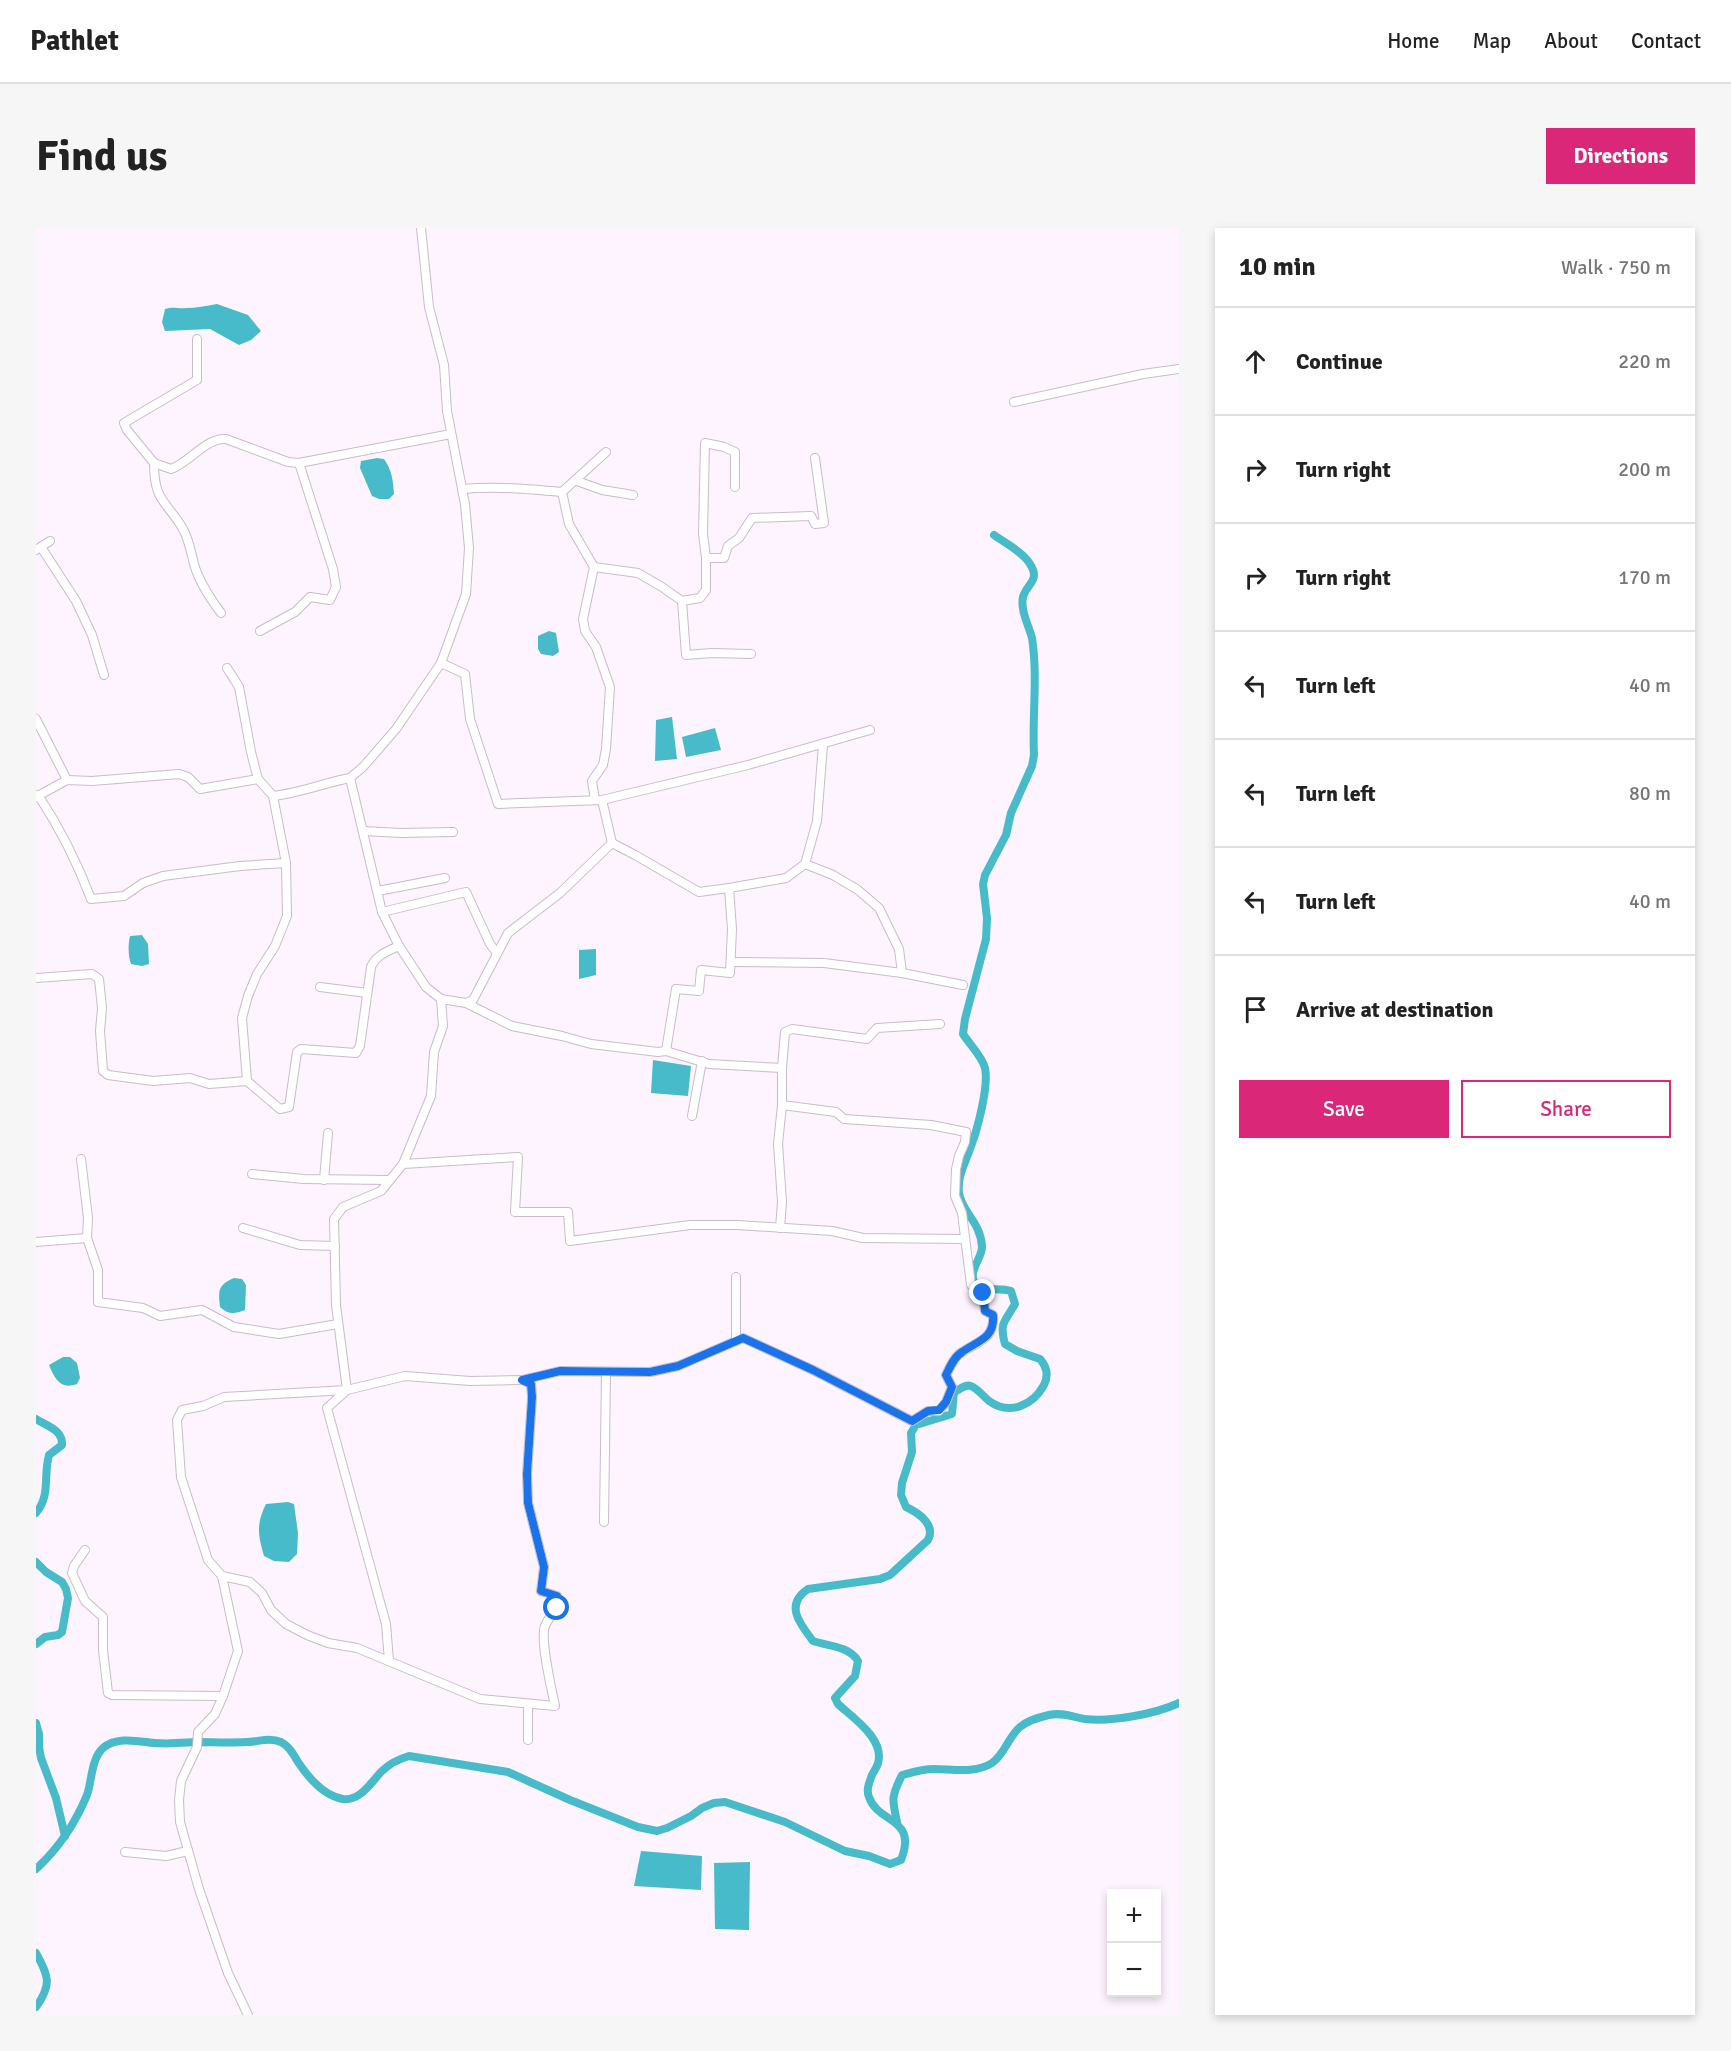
<!DOCTYPE html>
<meta charset="utf-8">
<style>
body{margin:0;font-family:Signika,sans-serif;background:#f6f6f6;color:#222}
.controls{position:absolute;right:18px;bottom:18px;display:grid;overflow:hidden;border-radius:0px;box-shadow:0 3px 9px #0003}
.controls button{width:54px;height:54px;display:grid;place-items:center;padding:0;border:0;border-bottom:2px solid #e0e0e0;background:#fff;color:#222;font:30px sans-serif}
.stop{position:absolute;width:18px;height:18px;margin:-14px;border:4px solid #1a73e8;border-radius:50%;background:#fff}
.stop.end{background:#1a73e8;border-color:#fff;box-shadow:0 2px 6px #0008}
.list{margin:0;padding:0;list-style:none}
h2{display:flex;justify-content:space-between;align-items:center;height:78px;margin:0;padding:0 24px;font-size:26px}
h2 small{font-size:20px;font-weight:400;color:#767676}
.list li{display:grid;grid-template-columns:39px 1fr auto;gap:18px;align-items:center;box-sizing:border-box;height:108px;padding:0 24px;border-top:2px solid #e0e0e0}
.list b{display:block;font-size:22px;white-space:nowrap}
.list em{font-size:20px;font-style:normal;color:#767676}
.actions{display:flex;gap:12px;padding:18px 24px}
.actions a{flex:1;padding:14px 0;border:2px solid #db2777;border-radius:0px;text-align:center;font-size:21px;color:#db2777}
.actions .main{background:#db2777;color:#fff}
.icon{flex:none;width:33px;height:33px;fill:none;stroke:currentColor;stroke-width:2;stroke-linecap:round;stroke-linejoin:round}
.map{position:relative;flex:none;width:1143px;height:1787px;overflow:hidden;border-radius:0px}
header{display:flex;align-items:center;gap:36px;box-sizing:border-box;height:84px;padding:0 30px;background:#fff;border-bottom:2px solid #e0e0e0}
header strong{font-size:28px}
nav{display:flex;gap:33px;margin-inline-start:auto;font-size:21px}
.intro{display:flex;align-items:center;justify-content:space-between;box-sizing:border-box;height:144px;padding:0 36px}
h1{margin:0;font-size:42px}
.button{padding:15px 27px;border-radius:0px;background:#db2777;color:#fff;font-size:21px;font-weight:700}
main{display:flex;gap:36px;padding:0 36px}
aside{flex:1;background:#fff;border-radius:0px;box-shadow:0 3px 9px #0003}
.map>svg:first-child{display:block}
.water{fill:#48bbca}
.lines{fill:none;stroke-linecap:round;stroke-linejoin:round}
.canal{stroke:#48bbca;stroke-width:8}
.minor-casing{stroke:#cabbcc;stroke-width:10}
.minor{stroke:#fff;stroke-width:8}
.route{stroke:#1a73e8;stroke-width:8}
</style>
<header>
<strong>Pathlet</strong>
<nav><a>Home</a><a>Map</a><a>About</a><a>Contact</a></nav>
</header>
<div class="intro"><h1>Find us</h1><a class="button">Directions</a></div>
<main>
<div class="map">
<svg width="1143" height="1787" viewBox="0 0 1143 1787">
<rect width="100%" height="100%" fill="#fdf4ff"/>
<g class="water">
<path d="M 181,76 L 212,87 L 225,103 L 215,112 L 203,117 L 174,101 L 129,103 L 126,94 L 129,81 C 137,78 142,81 150,80 C 160,80 170,78 181,76 Z"/>
<path d="M 341,230 L 348,231 C 356,242 357,253 358,266 L 353,271 L 343,271 L 336,268 L 324,240 L 325,233 Z"/>
<path d="M 513,403 L 520,405 L 523,424 L 517,428 L 505,426 L 502,421 L 502,408 Z"/>
<path d="M 636,489 L 641,531 L 619,533 L 620,492 Z"/>
<path d="M 679,500 L 685,522 L 650,529 L 646,509 Z"/>
<path d="M 106,707 L 112,716 L 113,736 L 106,738 L 95,736 C 92,728 92,716 94,708 Z"/>
<path d="M 560,721 L 560,747 L 543,751 L 543,722 Z"/>
<path d="M 617,832 L 655,838 L 652,868 L 615,865 Z"/>
<path d="M 198,1050 L 206,1051 L 210,1057 L 209,1082 C 198,1086 193,1087 184,1079 C 182,1062 182,1057 198,1050 Z"/>
<path d="M 27,1129 L 34,1129 L 41,1135 L 44,1150 L 41,1156 C 24,1162 19,1151 13,1137 Z"/>
<path d="M 252,1274 L 258,1276 L 262,1305 L 261,1326 L 253,1334 L 238,1333 L 228,1328 C 222,1307 220,1296 230,1276 Z"/>
<path d="M 605,1623 L 666,1628 L 665,1662 L 598,1658 Z"/>
<path d="M 714,1634 L 713,1702 L 679,1701 L 678,1635 Z"/>
</g>
<g class="lines">
<g class="canal">
<path d="M 0,1191 C 11,1198 27,1202 26,1217 L 13,1227 C 7,1248 15,1267 0,1285"/>
<path d="M 0,1334 L 10,1344 L 26,1354 L 30,1361 L 32,1370 L 26,1404 L 22,1407 L 9,1409 L 0,1416"/>
<path d="M 0,1495 L 3,1506 L 3,1519 L 5,1530 L 20,1570 L 29,1608"/>
<path d="M 861,1594 C 856,1571 855,1569 866,1547 C 877,1544 887,1541 898,1541 C 916,1541 939,1546 956,1535 C 969,1526 972,1509 984,1499 C 991,1493 1004,1489 1013,1487 C 1026,1484 1036,1489 1049,1491 C 1076,1494 1119,1486 1143,1475"/>
<path d="M 0,1641 C 23,1620 39,1596 51,1567 C 56,1553 55,1531 67,1520 C 78,1510 96,1512 110,1514 C 127,1517 143,1515 160,1514 C 176,1514 193,1515 210,1514 C 222,1514 233,1509 245,1514 C 253,1518 258,1527 262,1534 C 272,1549 288,1568 307,1571 C 325,1573 335,1554 346,1543 C 354,1535 363,1531 373,1528 L 472,1544 L 534,1572 L 602,1599 L 621,1603 L 631,1600 L 655,1588 L 666,1580 L 678,1575 L 689,1574 L 749,1594 L 809,1623 L 833,1628 L 854,1636 L 865,1632 C 882,1589 842,1596 833,1569 C 830,1562 833,1555 836,1547 C 838,1543 841,1539 842,1535 C 849,1511 817,1490 802,1476 L 799,1470 L 819,1448 L 822,1433 C 813,1418 792,1418 777,1413 C 764,1396 748,1377 772,1361 L 844,1351 L 854,1347 L 892,1312 C 900,1297 883,1285 870,1279 L 865,1267 L 866,1255 L 876,1224 L 875,1205 L 880,1197 L 916,1186 L 918,1164 C 923,1162 929,1156 935,1158 C 941,1160 948,1169 953,1173 C 974,1188 997,1177 1008,1157 C 1013,1147 1011,1139 1004,1131 L 981,1123 L 969,1116 C 963,1094 969,1094 979,1076 L 975,1063 C 965,1059 947,1064 940,1057 C 930,1045 946,1031 946,1019 C 945,994 925,983 923,965 C 921,949 929,935 934,921 C 941,903 953,859 949,840 C 946,828 934,817 927,806 L 929,791 L 950,711 L 951,690 L 947,656 L 949,647 L 970,607 L 975,585 L 996,538 L 998,527 C 996,489 1002,448 996,410 C 993,398 984,382 987,369 C 990,356 1005,353 994,336 C 987,324 969,315 958,307"/>
<path d="M 0,1725 C 13,1748 16,1757 0,1779"/>
</g>
<defs>
<g id="minor">
<path d="M 161,111 L 161,152 L 88,195 L 91,202 L 118,235 L 135,241 C 154,234 171,209 190,211 L 252,234 L 263,235 L 415,206"/>
<path d="M 978,174 L 1107,146 L 1143,141"/>
<path d="M 118,235 C 118,274 130,272 147,301 C 153,312 155,324 158,336 C 163,354 174,370 185,385"/>
<path d="M 541,253 L 566,262 L 597,267"/>
<path d="M 426,261 C 460,258 493,261 526,264 L 570,224"/>
<path d="M 526,264 L 533,296 L 558,339 L 547,391 L 549,403 L 560,419 L 574,459 L 570,521 L 567,537 L 556,553 L 559,572"/>
<path d="M 5,319 L 40,373 L 56,407 L 68,447"/>
<path d="M 0,322 L 14,313"/>
<path d="M 670,330 L 667,306 L 669,215 L 688,219 L 699,224 L 699,259"/>
<path d="M 558,339 L 602,345 L 626,359 L 646,373 L 650,427 L 676,425 L 715,426"/>
<path d="M 646,373 L 664,370 L 670,362 L 670,330 L 688,330 L 692,318 L 703,310 L 716,290 L 775,288 L 779,296 L 788,295 L 779,230"/>
<path d="M 224,403 L 259,384 L 274,369 L 294,372 L 300,359 L 297,341 L 263,235"/>
<path d="M 405,435 L 429,446 L 434,491 L 462,576 L 566,572 L 712,537 L 834,502"/>
<path d="M 191,440 L 203,459 L 215,524 L 222,551"/>
<path d="M 0,491 L 31,552"/>
<path d="M 2,567 C 24,600 41,634 55,671 L 88,668 L 107,655 L 127,648 L 204,638 L 250,635"/>
<path d="M 0,569 L 31,552 L 56,553 L 143,546 L 152,549 L 164,561 L 222,551 L 237,568 C 263,565 288,555 314,550"/>
<path d="M 327,603 L 365,605 L 417,604"/>
<path d="M 576,615 L 599,627 L 663,664 L 693,660"/>
<path d="M 769,636 L 797,647 L 822,662 L 843,680 L 863,721 L 866,745"/>
<path d="M 342,663 L 409,650"/>
<path d="M 346,684 L 430,664 L 454,716 L 461,725"/>
<path d="M 696,734 L 788,735 L 866,745 L 927,757"/>
<path d="M 0,750 L 56,746 L 63,751 L 66,780 L 64,803 L 67,843 L 72,847 L 117,853 L 154,850 L 173,856 L 211,853 L 244,881 L 253,879 L 261,824 L 265,821 L 320,825 L 324,818 L 335,739 C 340,727 352,723 363,718"/>
<path d="M 284,759 L 331,765"/>
<path d="M 405,771 L 430,775 L 437,772 L 472,705 L 524,665 L 576,615 L 566,572"/>
<path d="M 630,823 L 640,761 L 663,763 L 665,742 L 694,745 L 696,701 L 693,660 L 750,650 L 769,636 L 781,593 L 787,517"/>
<path d="M 746,840 L 749,804 L 756,801 L 831,811 L 841,800 L 904,796"/>
<path d="M 211,853 L 206,790 L 212,768 L 221,746 L 239,718 L 251,688 L 250,635 L 237,568"/>
<path d="M 656,888 L 666,833"/>
<path d="M 45,931 L 52,990 L 51,1010"/>
<path d="M 367,936 L 482,929 L 479,984 L 532,984 L 534,1013 L 654,997 L 701,997 L 796,1003 L 827,1010 L 928,1011"/>
<path d="M 216,946 L 268,951 L 354,952"/>
<path d="M 288,952 L 292,905"/>
<path d="M 207,1000 L 264,1017 L 299,1018"/>
<path d="M 744,1000 L 746,974 L 742,916 L 746,877"/>
<path d="M 0,1014 L 51,1010 L 62,1042 L 62,1074 L 107,1080 L 124,1088 L 166,1082 L 198,1099 L 243,1106 L 302,1096"/>
<path d="M 700,1112 L 700,1049"/>
<path d="M 568,1294 L 570,1144"/>
<path d="M 49,1322 L 38,1338 L 36,1345 L 49,1373 L 67,1389 L 67,1422 L 72,1465 L 76,1467 L 187,1468"/>
<path d="M 186,1348 L 214,1354 L 226,1365 L 235,1382 L 250,1396 L 271,1407 L 292,1415 L 321,1420 L 444,1471 L 519,1478 C 515,1458 506,1422 508,1402 C 509,1391 521,1387 521,1368 L 505,1363 L 508,1339 L 492,1275 L 491,1246 L 496,1169 L 495,1156 L 486,1152"/>
<path d="M 353,1433 L 350,1396 L 291,1180 L 311,1162 L 369,1148 L 434,1153 L 486,1152 L 524,1143 L 614,1144 L 642,1138 L 707,1110 L 777,1142 L 876,1193 L 892,1183 L 903,1183 L 910,1174 L 916,1159 L 910,1147 C 914,1139 918,1129 926,1124 C 941,1114 959,1111 957,1087 L 949,1083 L 947,1065 L 935,1057 L 926,985 L 919,968 L 920,941 L 923,928 L 929,914 L 930,904 L 895,897 L 808,891 L 800,884 L 746,877 L 746,840 L 673,836 L 630,823 L 622,824 L 555,816 L 526,808 L 476,798 L 430,775"/>
<path d="M 492,1476 L 492,1512"/>
<path d="M 89,1624 L 130,1628 L 152,1623"/>
<path d="M 212,1787 L 192,1745 L 163,1661 L 144,1594 L 143,1572 L 145,1553 L 161,1519 L 162,1504 L 179,1486 L 187,1468 L 202,1423 L 186,1348 L 172,1332 L 145,1249 L 141,1192 L 146,1182 L 167,1178 L 188,1169 L 311,1162 L 300,1077 L 298,991 L 307,979 L 345,963 L 367,936 L 395,868 L 398,824 L 407,798 L 405,771 L 390,759 L 363,718 L 346,684 L 314,550 L 327,539 L 360,501 L 405,435 L 430,366 L 433,320 L 429,276 L 411,183 L 408,137 L 393,79 L 385,0"/>
</g>
</defs>
<use href="#minor" class="minor-casing"/>
<use href="#minor" class="minor"/>
</g>
<g class="lines">
<path class="route" d="M 521,1380 L 521,1368 L 505,1363 L 508,1339 L 492,1275 L 491,1246 L 496,1169 L 495,1156 L 486,1152 L 524,1143 L 614,1144 L 642,1138 L 707,1110 L 777,1142 L 876,1193 L 892,1183 L 903,1182 L 910,1174 L 916,1159 L 910,1147 C 914,1139 918,1129 926,1124 C 941,1113 959,1111 957,1087 L 949,1083 L 947,1065"/>
</g>
</svg>
<div class="controls">
<button>+</button>
<button>−</button>
</div>
<div class="stop" style="left:521px;top:1380px"></div>
<div class="stop end" style="left:947px;top:1065px"></div>
</div>
<aside>
<h2>10 min<small>Walk · 750 m</small></h2>
<ul class="list">
<li><svg class="icon" aria-label="ahead" viewBox="0 0 24 24"><path d="M12 20V5M6 11l6-6 6 6"/></svg><div><b>Continue</b></div><em>220 m</em></li>
<li><svg class="icon" aria-label="right" viewBox="0 0 24 24"><path d="M7 20v-9h11M14 6l5 5-5 5"/></svg><div><b>Turn right</b></div><em>200 m</em></li>
<li><svg class="icon" aria-label="right" viewBox="0 0 24 24"><path d="M7 20v-9h11M14 6l5 5-5 5"/></svg><div><b>Turn right</b></div><em>170 m</em></li>
<li><svg class="icon" aria-label="left" viewBox="0 0 24 24"><path d="M17 20v-9H6M10 6l-5 5 5 5"/></svg><div><b>Turn left</b></div><em>40 m</em></li>
<li><svg class="icon" aria-label="left" viewBox="0 0 24 24"><path d="M17 20v-9H6M10 6l-5 5 5 5"/></svg><div><b>Turn left</b></div><em>80 m</em></li>
<li><svg class="icon" aria-label="left" viewBox="0 0 24 24"><path d="M17 20v-9H6M10 6l-5 5 5 5"/></svg><div><b>Turn left</b></div><em>40 m</em></li>
<li><svg class="icon" aria-label="arrive" viewBox="0 0 24 24"><path d="M6 21V4h12l-3 4 3 4H6"/></svg><div><b>Arrive at destination</b></div></li>
</ul>
<div class="actions"><a class="main">Save</a><a>Share</a></div>
</aside>
</main>
